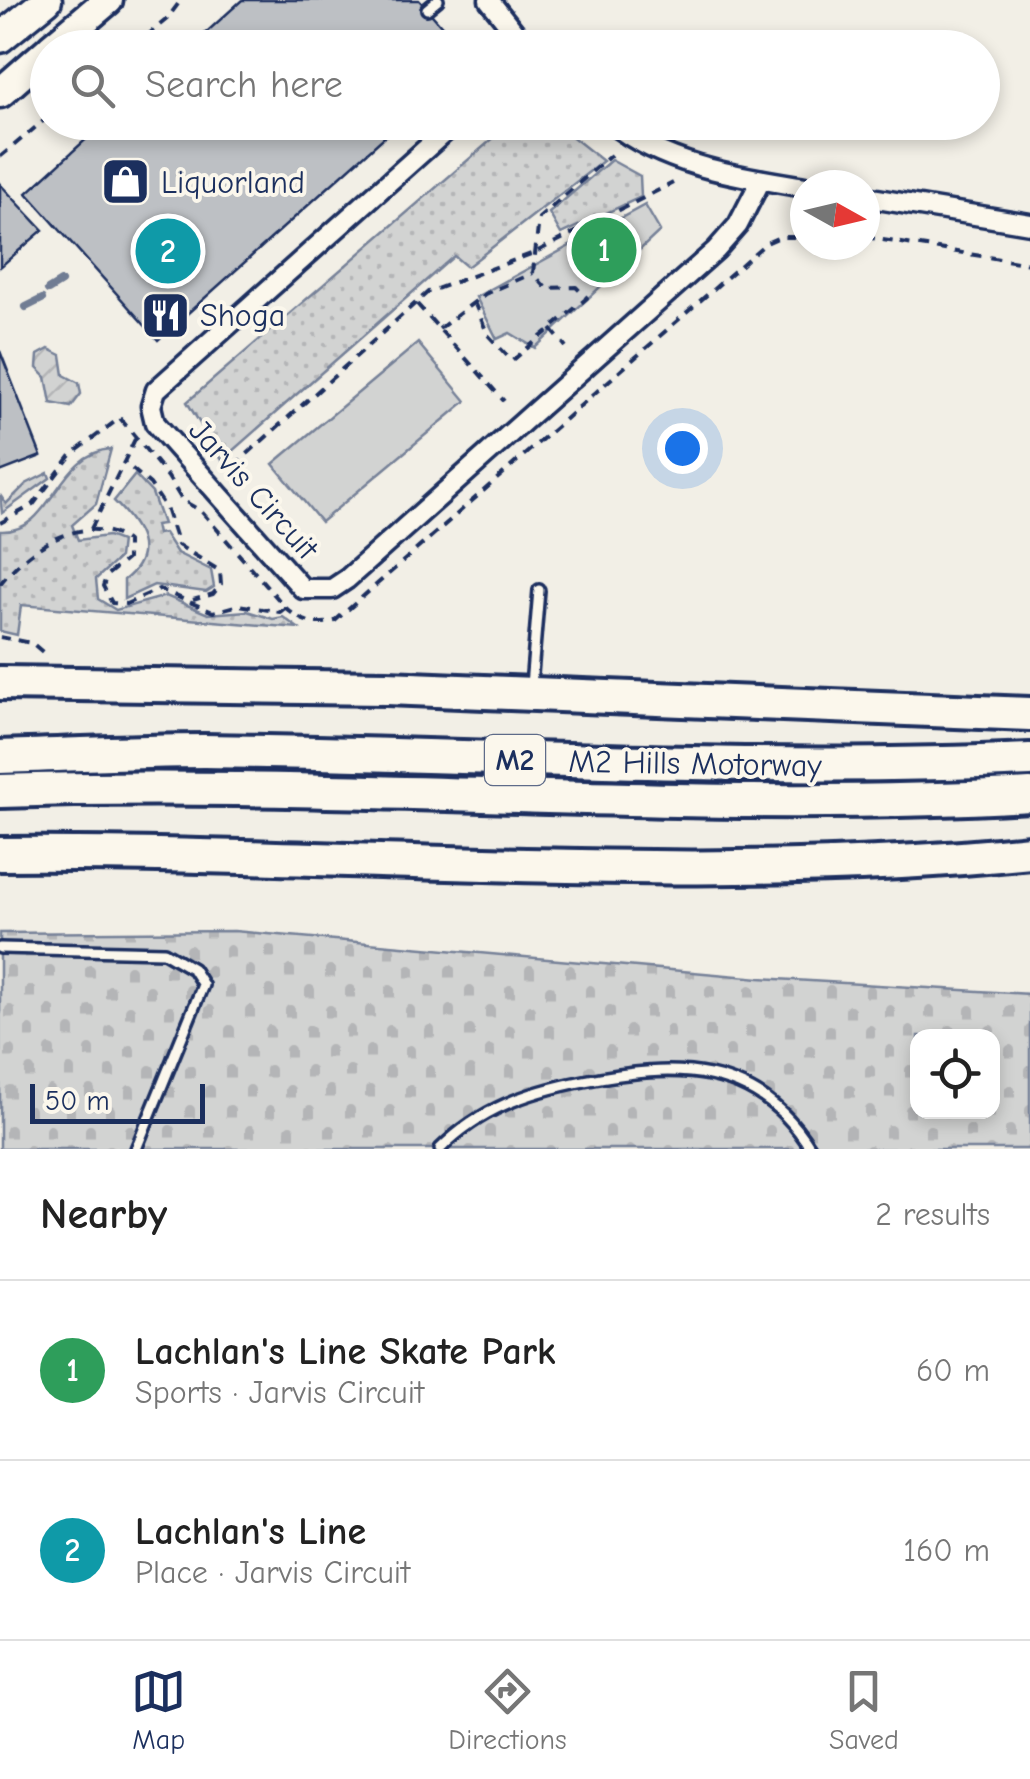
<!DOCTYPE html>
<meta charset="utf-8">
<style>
body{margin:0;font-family:"Comic Neue",sans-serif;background:#f6f6f6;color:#222}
.controls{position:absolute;right:30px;bottom:30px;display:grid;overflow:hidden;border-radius:20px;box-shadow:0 5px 15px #0003}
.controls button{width:90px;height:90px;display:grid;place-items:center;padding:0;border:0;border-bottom:2px solid #e0e0e0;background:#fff;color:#222;font:50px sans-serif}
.compass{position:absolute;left:790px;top:170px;width:90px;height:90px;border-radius:50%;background:#fff;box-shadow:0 5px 15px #0003;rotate:98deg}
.scale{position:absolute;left:30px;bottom:25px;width:175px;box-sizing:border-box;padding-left:10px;border:5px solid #1b2f5e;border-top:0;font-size:28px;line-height:35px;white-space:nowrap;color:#1b2f5e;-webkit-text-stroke:8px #fbf7ec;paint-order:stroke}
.you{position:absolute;left:682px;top:448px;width:35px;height:35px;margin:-25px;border:8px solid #fff;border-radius:50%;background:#1a73e8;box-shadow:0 0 0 15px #1a73e833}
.badge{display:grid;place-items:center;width:65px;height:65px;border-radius:50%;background:#1b2f5e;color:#fff;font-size:32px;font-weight:700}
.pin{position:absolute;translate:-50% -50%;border:5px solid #fff;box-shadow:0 2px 10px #0006}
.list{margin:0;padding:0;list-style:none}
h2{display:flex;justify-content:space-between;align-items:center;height:130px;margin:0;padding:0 40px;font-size:42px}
h2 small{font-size:32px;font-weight:400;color:#767676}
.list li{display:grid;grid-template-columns:65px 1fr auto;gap:30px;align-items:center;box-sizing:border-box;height:180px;padding:0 40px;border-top:2px solid #e0e0e0}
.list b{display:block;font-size:38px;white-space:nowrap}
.list p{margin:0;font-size:32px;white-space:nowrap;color:#767676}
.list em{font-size:32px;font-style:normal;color:#767676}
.icon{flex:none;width:55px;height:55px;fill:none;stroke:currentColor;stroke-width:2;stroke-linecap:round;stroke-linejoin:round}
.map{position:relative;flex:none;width:1030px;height:1149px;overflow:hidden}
.search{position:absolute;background:#fff;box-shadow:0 5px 15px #0003;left:30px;right:30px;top:30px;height:110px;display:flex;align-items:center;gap:25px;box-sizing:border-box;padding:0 35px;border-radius:55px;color:#767676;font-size:38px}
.sheet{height:490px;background:#fff}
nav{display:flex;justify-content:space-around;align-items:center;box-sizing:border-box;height:140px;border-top:2px solid #e0e0e0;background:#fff;font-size:28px;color:#767676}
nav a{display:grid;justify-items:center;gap:5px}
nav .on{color:#1b2f5e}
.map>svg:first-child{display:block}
.grass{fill:url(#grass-dots);stroke:#768198;stroke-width:2.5}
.cemetery{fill:url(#cemetery-stones);stroke:#768198;stroke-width:2.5;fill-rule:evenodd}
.park{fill:#d2d3d2;stroke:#768198;stroke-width:2.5}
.garden{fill:url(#garden-furrows);stroke:#768198;stroke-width:2.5}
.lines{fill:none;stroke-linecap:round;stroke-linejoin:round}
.stream{stroke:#707b93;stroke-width:8}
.building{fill:#bdc0c4;stroke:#1b2f5e;stroke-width:2.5}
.service-casing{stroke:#1b2f5e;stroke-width:16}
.minor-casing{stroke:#1b2f5e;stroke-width:25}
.primary-casing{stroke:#1b2f5e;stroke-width:35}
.motorway-casing{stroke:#1b2f5e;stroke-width:40}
.path{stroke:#1b2f5e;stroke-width:4;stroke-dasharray:10 8;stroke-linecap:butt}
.service{stroke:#fbf7ec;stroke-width:9}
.minor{stroke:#fbf7ec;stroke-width:18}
.primary{stroke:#fbf7ec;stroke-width:28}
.motorway{stroke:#fbf7ec;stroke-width:32}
.labels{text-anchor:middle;stroke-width:8;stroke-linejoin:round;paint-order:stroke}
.shield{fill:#fbf7ec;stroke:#5e6b89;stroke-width:2.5}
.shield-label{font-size:30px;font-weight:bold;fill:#1b2f5e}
.poi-label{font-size:32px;fill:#1b2f5e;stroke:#fbf7ec;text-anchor:start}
.street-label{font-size:32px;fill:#1b2f5e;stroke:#fbf7ec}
</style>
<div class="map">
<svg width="1030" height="1149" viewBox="0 0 1030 1149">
<defs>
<pattern id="grass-dots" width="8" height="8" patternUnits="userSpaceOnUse" patternTransform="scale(2.5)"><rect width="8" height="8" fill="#d2d3d2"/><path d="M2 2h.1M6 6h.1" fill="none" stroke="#b4b5b7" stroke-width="1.8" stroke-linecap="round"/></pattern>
<pattern id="cemetery-stones" width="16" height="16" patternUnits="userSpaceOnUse" patternTransform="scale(2.5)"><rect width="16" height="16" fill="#d2d3d2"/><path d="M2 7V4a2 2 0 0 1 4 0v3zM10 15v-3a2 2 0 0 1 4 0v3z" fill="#b4b5b7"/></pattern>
<pattern id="garden-furrows" width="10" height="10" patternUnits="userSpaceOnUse" patternTransform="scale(2.5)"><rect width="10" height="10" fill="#d2d3d2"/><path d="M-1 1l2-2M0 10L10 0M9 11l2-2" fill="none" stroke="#b4b5b7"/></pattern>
</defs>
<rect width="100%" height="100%" fill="#f2efe6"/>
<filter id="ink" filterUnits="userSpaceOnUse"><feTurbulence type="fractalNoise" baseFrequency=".01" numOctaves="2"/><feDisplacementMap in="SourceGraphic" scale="20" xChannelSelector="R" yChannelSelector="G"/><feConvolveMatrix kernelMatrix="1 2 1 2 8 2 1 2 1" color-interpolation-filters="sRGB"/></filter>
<g filter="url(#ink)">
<g class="grass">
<path d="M 511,123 L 555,123 L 603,161 L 467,267 L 454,256 L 222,460 L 187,402 Z"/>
<path d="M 611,160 L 640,176 L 641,197 L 561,234 L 549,213 Z"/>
<path d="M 111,449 L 96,504 L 72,525 L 78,540 L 108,536 L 121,541 L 119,558 L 96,579 L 98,599 L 116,610 L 166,596 L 208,614 L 247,611 L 273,619 L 283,617 L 298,628 L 21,605 L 17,635 L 0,631 L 0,531 C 53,534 56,453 111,449 Z"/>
<path d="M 48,473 L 50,478 L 2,513 L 0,495 L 6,504 L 26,484 Z"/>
<path d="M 135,475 L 152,493 L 163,524 L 155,525 L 157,534 L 164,533 L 177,553 L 211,570 L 214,587 L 206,592 L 154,585 L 124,599 L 124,580 C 158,554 139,526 114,501 Z"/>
</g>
<path class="cemetery" d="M 234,931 L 760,978 L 1030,994 L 1030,1149 L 0,1149 L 0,933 ZM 918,1036 L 992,1036 L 992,1112 L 918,1112 Z"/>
<g class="park">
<path d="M 645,205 L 660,231 L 535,348 L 510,333 L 497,339 L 476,297 Z"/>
<path d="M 418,343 L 466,401 L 321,522 L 273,464 Z"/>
</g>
<path class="garden" d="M 49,349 L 61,355 L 64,375 L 79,383 L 81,394 L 71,407 L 51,403 L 46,377 L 37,368 L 38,355 Z"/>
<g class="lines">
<g class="stream">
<path d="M 48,290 L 61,282"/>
<path d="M 26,307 L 42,299"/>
</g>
</g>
<g class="building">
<path d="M 242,0 L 419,0 L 461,48 L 189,48 Z"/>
<path d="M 105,122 L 401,122 L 158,340 L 27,193 Z"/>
<path d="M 0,184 L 43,230 L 0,267 Z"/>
<path d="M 0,351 L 41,456 L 0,472 Z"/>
</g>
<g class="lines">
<defs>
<g id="service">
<path d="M 427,9 L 438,0"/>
<path d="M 531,686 L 539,590"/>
<path d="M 0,948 L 164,952 L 193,969 L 203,985 L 136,1149"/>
<path d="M 440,1149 C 481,1108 528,1092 584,1081 C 673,1063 758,1061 811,1149"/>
</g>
<g id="minor">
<path d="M 489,0 L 527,48"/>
<path d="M 456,122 L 156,390 L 151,406 L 155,423 L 303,589 L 332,589 L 347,579 L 716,250 L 738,225 L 761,180"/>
<path d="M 610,122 C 665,166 737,176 805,187"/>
<path d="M 865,197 L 1030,224"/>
</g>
<g id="primary">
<path d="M 0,38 L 47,0"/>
<path d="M 51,48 L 108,0"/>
<path d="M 0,93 L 48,51"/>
</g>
<g id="motorway">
<path d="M 0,683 L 387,688 L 1030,714"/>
<path d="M 0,757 C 68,755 136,751 204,751 C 480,754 755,773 1030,760"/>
<path d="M 0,791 C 343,779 687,815 1030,795"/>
<path d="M 0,854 C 343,851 688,887 1030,852"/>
</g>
</defs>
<use href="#service" class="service-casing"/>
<use href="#minor" class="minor-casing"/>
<use href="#primary" class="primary-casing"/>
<use href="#motorway" class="motorway-casing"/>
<g class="path">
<path d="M 132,48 L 167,19 L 181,0"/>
<path d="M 0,157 L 48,117"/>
<path d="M 865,237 L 1030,264"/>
<path d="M 474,302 L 488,335 L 512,361 L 587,298 L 576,287 L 546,288 L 533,273 L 539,218 L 611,155"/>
<path d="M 417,304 L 504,401"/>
<path d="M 439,329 L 485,294 L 533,273"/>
<path d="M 551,329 L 566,347"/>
<path d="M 135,439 L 124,462 L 150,484 L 166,508 L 178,545 L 220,571 L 221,584 L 213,594 L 193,600"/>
<path d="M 234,466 L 428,292 L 534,253 L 673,183"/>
<path d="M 0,523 L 33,505 L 72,454 L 120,418 L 168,477 L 182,500 L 201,511 L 286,608 C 301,622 314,626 335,621 L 766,243 L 780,237 L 805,237"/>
<path d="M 91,529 L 124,462"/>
<path d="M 0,584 C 27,549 85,510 127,541 L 127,559 L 107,575 L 103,586 L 112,603 L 126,604 L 159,589 L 213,612 L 239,605 L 280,612 L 285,608"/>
<path d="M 0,637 L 32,643 L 45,654"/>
</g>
<use href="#service" class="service"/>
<use href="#minor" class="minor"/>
<use href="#primary" class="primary"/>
<use href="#motorway" class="motorway"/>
</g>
</g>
<defs>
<symbol id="shop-square" viewBox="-11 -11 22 22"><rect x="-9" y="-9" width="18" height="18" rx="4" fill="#1b2f5e" stroke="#fbf7ec"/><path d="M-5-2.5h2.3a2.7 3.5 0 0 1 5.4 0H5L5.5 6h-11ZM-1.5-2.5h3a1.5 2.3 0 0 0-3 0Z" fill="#fff"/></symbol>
<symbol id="restaurant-square" viewBox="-11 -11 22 22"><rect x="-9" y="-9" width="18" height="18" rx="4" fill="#1b2f5e" stroke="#fbf7ec"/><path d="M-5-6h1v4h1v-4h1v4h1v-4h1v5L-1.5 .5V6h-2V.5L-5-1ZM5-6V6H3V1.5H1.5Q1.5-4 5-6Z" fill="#fff"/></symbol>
</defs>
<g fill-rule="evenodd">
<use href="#shop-square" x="98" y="154" width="55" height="55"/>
<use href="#restaurant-square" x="138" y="288" width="55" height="55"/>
</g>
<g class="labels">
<rect class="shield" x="485" y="735" width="60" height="50" rx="8"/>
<g class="shield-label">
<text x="515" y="770">M2</text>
</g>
<g class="poi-label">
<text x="161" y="193">Liquorland</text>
<text x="200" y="326">Shoga</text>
</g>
<g class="street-label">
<text transform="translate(254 489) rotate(48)" y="11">Jarvis Circuit</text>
<text transform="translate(695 763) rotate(1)" y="11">M2 Hills Motorway</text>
</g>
</g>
</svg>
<div class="controls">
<button><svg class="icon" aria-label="locate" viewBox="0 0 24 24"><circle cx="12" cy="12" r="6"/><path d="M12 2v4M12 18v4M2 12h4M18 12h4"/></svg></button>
</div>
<svg class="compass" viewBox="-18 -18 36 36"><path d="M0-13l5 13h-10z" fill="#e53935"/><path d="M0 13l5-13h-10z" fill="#767676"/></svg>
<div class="scale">50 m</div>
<div class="you"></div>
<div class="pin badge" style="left:604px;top:250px;background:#2e9e5b">1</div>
<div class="pin badge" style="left:168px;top:251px;background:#0f9aa8">2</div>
<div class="search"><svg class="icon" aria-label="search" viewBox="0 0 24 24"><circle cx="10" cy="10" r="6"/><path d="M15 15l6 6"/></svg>Search here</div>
</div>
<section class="sheet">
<h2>Nearby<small>2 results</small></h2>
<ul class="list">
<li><span class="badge" style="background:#2e9e5b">1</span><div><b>Lachlan's Line Skate Park</b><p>Sports · Jarvis Circuit</p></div><em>60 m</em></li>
<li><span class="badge" style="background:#0f9aa8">2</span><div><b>Lachlan's Line</b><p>Place · Jarvis Circuit</p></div><em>160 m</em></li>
</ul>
</section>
<nav>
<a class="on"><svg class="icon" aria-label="map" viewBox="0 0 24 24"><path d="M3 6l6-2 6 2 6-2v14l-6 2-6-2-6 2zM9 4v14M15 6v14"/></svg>Map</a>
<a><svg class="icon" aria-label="directions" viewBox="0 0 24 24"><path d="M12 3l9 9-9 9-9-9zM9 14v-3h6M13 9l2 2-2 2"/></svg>Directions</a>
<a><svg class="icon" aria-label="saved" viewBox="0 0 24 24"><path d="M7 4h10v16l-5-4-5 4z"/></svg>Saved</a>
</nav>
